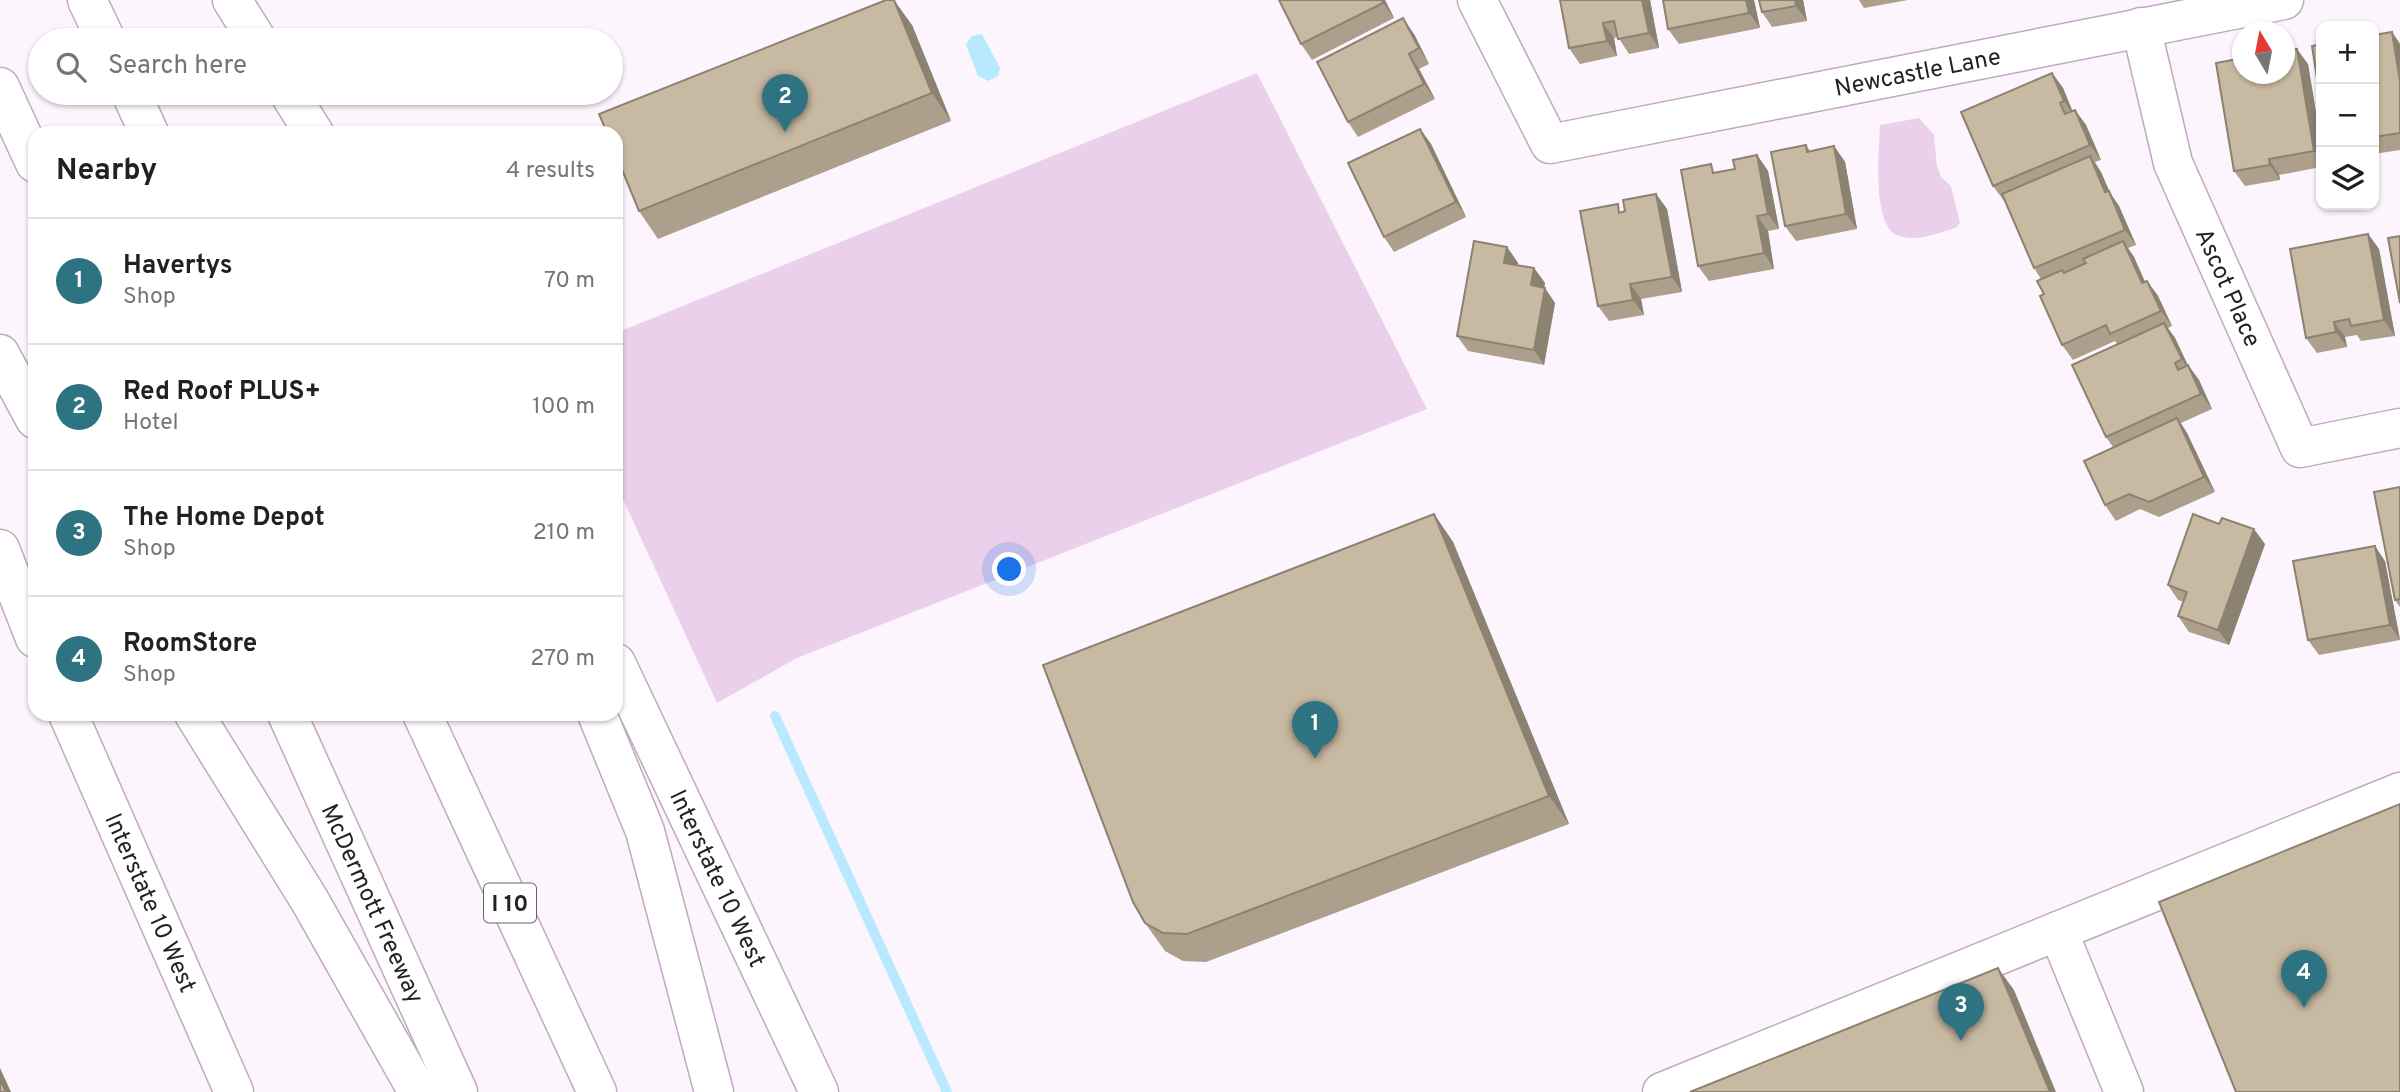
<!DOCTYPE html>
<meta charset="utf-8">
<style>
body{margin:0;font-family:Overpass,sans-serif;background:#f2f2f2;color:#202124}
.controls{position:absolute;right:21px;top:21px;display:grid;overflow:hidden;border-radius:14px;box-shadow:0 2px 5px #0004}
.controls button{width:63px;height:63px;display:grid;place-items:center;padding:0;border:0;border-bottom:2px solid #e0e0e0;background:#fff;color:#202124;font:35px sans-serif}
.compass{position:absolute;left:2232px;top:21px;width:63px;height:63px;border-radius:50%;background:#fff;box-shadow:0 2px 5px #0004;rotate:350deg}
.you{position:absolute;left:1010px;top:570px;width:24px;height:24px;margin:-18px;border:5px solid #fff;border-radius:50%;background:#1a73e8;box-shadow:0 0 0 10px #1a73e833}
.badge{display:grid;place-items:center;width:46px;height:46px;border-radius:50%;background:#2e7382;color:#fff;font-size:23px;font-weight:700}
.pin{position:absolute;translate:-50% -58px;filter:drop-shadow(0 2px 4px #0008)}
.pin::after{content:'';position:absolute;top:37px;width:24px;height:21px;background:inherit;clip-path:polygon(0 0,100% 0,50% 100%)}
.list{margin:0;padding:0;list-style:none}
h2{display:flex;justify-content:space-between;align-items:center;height:91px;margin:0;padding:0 28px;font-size:30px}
h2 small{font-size:23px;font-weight:400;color:#757577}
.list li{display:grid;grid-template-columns:46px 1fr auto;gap:21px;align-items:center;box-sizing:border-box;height:126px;padding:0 28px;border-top:2px solid #e0e0e0}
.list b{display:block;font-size:26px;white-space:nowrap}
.list p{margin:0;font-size:23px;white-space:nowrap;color:#757577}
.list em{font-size:23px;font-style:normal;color:#757577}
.icon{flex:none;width:38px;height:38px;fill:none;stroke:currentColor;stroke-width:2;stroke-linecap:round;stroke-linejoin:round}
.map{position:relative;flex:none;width:2400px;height:1092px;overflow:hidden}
.search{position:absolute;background:#fff;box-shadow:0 2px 5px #0004;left:28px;top:28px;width:595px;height:77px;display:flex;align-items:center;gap:18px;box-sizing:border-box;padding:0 24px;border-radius:38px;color:#757577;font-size:26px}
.panel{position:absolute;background:#fff;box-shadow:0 2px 5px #0004;left:28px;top:126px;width:595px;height:595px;border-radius:21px}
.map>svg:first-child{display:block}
.green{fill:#ebd0ec}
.water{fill:#b9e9ff}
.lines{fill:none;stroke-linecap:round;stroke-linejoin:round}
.stream{stroke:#b9e9ff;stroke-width:10}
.minor-casing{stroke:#bdaabe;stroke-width:41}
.major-casing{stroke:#bdaabe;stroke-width:41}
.highway-casing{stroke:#bdaabe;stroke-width:41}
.minor{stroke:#fff;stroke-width:38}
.major{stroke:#fff;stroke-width:38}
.highway{stroke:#fff;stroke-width:38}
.wall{fill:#ac9f8b}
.shaded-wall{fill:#8c8271}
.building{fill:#c8b9a2;stroke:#8c8271;stroke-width:2}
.labels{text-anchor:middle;stroke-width:6;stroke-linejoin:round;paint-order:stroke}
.shield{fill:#fff;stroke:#686368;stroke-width:2}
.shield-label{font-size:23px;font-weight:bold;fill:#282028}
.street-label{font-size:24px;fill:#282028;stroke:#fff}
</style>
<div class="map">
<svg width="2400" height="1092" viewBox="0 0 2400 1092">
<rect width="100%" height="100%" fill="#fdf5fd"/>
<g class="green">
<path d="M 1257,73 L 1427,409 L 797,658 L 717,703 L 616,484 L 616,333 Z"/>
<path d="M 1919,118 L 1934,135 L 1937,166 L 1941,177 L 1951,186 L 1960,223 L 1956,228 C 1938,233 1916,243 1897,235 C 1872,225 1879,148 1880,125 Z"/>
</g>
<path class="water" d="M 982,34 L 1000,68 L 998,76 L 988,81 L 978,76 L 966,45 L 971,36 Z"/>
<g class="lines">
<path class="stream" d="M 775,716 L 947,1092"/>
<defs>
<g id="minor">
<path id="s1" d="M 1477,0 L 1550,144 L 2284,0"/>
<path id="s2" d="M 2141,27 L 2173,163 L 2300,448 L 2400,428"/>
<path d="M 2058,931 L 2124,1092"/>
<path d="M 1662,1092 L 2400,792"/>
</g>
<g id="major">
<path d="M 232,0 L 257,40"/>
<path d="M 289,93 L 314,133"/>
<path d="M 0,549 L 35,638"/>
<path id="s3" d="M 616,663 L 819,1092"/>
<path id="s4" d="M 68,714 L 234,1092"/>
</g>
<g id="highway">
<path d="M 87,0 L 106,40"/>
<path d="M 0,87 L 35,163"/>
<path d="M 131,93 L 149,133"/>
<path d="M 0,354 L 35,419"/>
<path d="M 194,714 L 310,901 L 418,1092"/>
<path id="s5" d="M 287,714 L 458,1092"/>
<path d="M 422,714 L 597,1092"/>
<path d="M 597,714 L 645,831 L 714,1092"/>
</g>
</defs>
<use href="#minor" class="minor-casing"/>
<use href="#major" class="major-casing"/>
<use href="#highway" class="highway-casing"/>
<use href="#minor" class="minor"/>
<use href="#major" class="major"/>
<use href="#highway" class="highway"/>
</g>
<g class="wall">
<path d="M 1279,0 L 1385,0 L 1394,18 L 1312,60 L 1301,44 Z"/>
<path d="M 1560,0 L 1650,0 L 1659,48 L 1629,54 L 1618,37 L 1614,38 L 1617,56 L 1580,64 L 1569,48 Z"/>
<path d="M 1663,0 L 1754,0 L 1760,28 L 1679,44 L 1668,29 Z"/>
<path d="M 1759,0 L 1803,0 L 1807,21 L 1772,27 L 1762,12 Z"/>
<path d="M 1859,0 L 1908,0 L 1864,8 Z"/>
<path d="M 912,25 L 951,121 L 658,239 L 639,211 Z"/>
<path d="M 2392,32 L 2400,44 L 2400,150 L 2374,154 L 2374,35 Z"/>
<path d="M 1414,34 L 1429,64 L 1419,69 L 1435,99 L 1358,137 L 1348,122 Z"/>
<path d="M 2308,64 L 2321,143 L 2321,167 L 2279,175 L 2280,180 L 2245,186 L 2234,171 Z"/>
<path d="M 2052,73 L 2063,88 L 2072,111 L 2075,110 L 2086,125 L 2101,160 L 2095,162 L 2101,172 L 2110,193 L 2119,206 L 2136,245 L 2128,248 L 2134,257 L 2145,282 L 2147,281 L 2158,296 L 2172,326 L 2168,328 L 2175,338 L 2188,365 L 2199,380 L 2212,409 L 2181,423 L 2187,433 L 2215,492 L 2159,517 L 2140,509 L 2116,521 L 2105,505 L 2113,447 L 2106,437 L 2117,344 L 2115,341 L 2073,360 L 2062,345 L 2044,294 L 2041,279 L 2034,268 L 2005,201 L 2004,201 L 1993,186 Z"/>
<path d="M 1420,129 L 1431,144 L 1466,217 L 1394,252 L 1384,237 Z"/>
<path d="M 1806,145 L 1810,151 L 1834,146 L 1845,162 L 1857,229 L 1796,241 L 1785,226 Z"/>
<path d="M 1757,155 L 1768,171 L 1779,229 L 1768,231 L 1774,269 L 1709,281 L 1698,266 L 1717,172 L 1735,169 Z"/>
<path d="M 1656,194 L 1667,209 L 1682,292 L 1641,299 L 1644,315 L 1609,321 L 1598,306 L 1623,212 Z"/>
<path d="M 2368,234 L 2379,249 L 2395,336 L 2361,341 L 2357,335 L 2345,337 L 2347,347 L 2317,353 L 2306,338 Z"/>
<path d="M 1507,247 L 1518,263 L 1517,265 L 1534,268 L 1545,283 L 1544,288 L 1555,303 L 1544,365 L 1468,351 L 1457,336 Z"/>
<path d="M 2400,487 L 2400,607 L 2395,600 Z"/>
<path d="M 1434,514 L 1453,542 L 1569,824 L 1206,962 L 1183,961 L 1165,951 L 1145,923 Z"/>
<path d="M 2265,544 L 2229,645 L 2189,632 L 2178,616 L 2184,602 L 2178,600 L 2168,585 Z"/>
<path d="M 2385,561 L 2400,640 L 2319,655 L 2308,640 Z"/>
</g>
<g class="shaded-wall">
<path d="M 894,0 L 912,25 L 951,121 L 932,93 Z"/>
<path d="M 1382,0 L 1385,0 L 1394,18 L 1383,3 Z"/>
<path d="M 1642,0 L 1650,0 L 1659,48 L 1649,33 Z"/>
<path d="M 1746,0 L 1754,0 L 1760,28 L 1749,13 Z"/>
<path d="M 1795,0 L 1803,0 L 1807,21 L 1796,6 Z"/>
<path d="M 1403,18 L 1414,34 L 1429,64 L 1419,48 Z"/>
<path d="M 1603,23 L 1614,38 L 1617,56 L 1607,41 Z"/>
<path d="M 2392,32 L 2400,44 L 2400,81 Z"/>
<path d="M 2297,49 L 2308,64 L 2321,143 L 2321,161 L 2314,151 Z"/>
<path d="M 1409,54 L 1419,69 L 1435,99 L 1424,84 Z"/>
<path d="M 2052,73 L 2063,88 L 2075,117 L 2064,101 Z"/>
<path d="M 2075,110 L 2086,125 L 2101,160 L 2090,145 Z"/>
<path d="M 1420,129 L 1431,144 L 1466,217 L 1456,202 Z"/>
<path d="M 1834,146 L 1845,162 L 1857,229 L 1846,214 Z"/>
<path d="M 1757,155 L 1768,171 L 1779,229 L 1768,214 Z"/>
<path d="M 2090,156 L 2101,172 L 2110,193 L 2119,206 L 2136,245 L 2125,230 L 2105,192 Z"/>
<path d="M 2269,159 L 2279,175 L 2280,180 L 2270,165 Z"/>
<path d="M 1656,194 L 1667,209 L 1682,292 L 1672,277 Z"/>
<path d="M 1757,216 L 1768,231 L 1774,269 L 1764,253 Z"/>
<path d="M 2368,234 L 2379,249 L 2395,336 L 2384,320 Z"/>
<path d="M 2123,241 L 2134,257 L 2152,298 L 2142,283 Z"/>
<path d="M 1507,247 L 1518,263 L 1515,278 L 1504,263 Z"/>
<path d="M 1534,268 L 1545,283 L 1542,301 L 1531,285 Z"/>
<path d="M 2147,281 L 2158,296 L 2172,326 L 2161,311 Z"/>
<path d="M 1630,284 L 1641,299 L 1644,315 L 1633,300 Z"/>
<path d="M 1545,288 L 1555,303 L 1544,365 L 1534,350 Z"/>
<path d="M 2334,322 L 2345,337 L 2347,347 L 2336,332 Z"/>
<path d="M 2164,323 L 2175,338 L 2192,375 L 2182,359 Z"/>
<path d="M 2188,365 L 2199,380 L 2212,409 L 2201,394 Z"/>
<path d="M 2177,418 L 2187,433 L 2215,492 L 2204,477 Z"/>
<path d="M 1434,514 L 1453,542 L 1569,824 L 1549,796 Z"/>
<path d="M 2254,529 L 2265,544 L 2229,645 L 2218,630 Z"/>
<path d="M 2375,546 L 2385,561 L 2400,640 L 2390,625 Z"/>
<path d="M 1998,968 L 2014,990 L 2056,1092 L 2050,1092 Z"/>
<path d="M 0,1068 L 11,1092 L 6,1092 L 0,1080 Z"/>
</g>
<g class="building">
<path d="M 886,0 L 894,0 L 932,93 L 639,211 L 616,155 L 616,133 L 607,133 L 599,114 Z"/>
<path d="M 1279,0 L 1382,0 L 1383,3 L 1301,44 Z"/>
<path d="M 1560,0 L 1642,0 L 1649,33 L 1618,39 L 1614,21 L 1603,23 L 1607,41 L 1569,48 Z"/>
<path d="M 1663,0 L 1746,0 L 1749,13 L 1668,29 Z"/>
<path d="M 1759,0 L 1795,0 L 1796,6 L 1762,12 Z"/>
<path d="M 1403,18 L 1419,48 L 1409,54 L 1424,84 L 1348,122 L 1317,62 Z"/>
<path d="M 2392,32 L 2400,81 L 2400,133 L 2374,137 L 2374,35 Z"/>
<path d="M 2321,44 L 2321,104 L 2312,46 Z"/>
<path d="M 2297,49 L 2314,151 L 2269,159 L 2270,165 L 2234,171 L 2216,63 L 2243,58 L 2243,74 L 2285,74 L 2285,51 Z"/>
<path d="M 2052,73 L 2064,101 L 2060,103 L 2065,114 L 2075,110 L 2090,145 L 1993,186 L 1961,112 Z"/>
<path d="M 1420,129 L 1456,202 L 1384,237 L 1348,163 Z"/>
<path d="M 1806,145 L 1807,152 L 1834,146 L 1846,214 L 1785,226 L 1771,152 Z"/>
<path d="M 1757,155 L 1768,214 L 1757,216 L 1764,253 L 1698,266 L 1681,170 L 1711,164 L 1713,173 L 1735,169 L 1733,160 Z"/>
<path d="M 2090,156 L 2105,192 L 2109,191 L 2125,230 L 2034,268 L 2002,194 Z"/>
<path d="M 1656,194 L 1672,277 L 1630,284 L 1633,300 L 1598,306 L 1580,211 L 1618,204 L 1619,213 L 1625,211 L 1623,200 Z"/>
<path d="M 2368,234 L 2384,320 L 2351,326 L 2349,319 L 2334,322 L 2336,332 L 2306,338 L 2290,249 Z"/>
<path d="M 2400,236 L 2400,303 L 2388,238 Z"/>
<path d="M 1474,241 L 1507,247 L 1504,263 L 1534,268 L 1531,285 L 1545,288 L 1534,350 L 1457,336 Z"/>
<path d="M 2123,241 L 2142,283 L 2147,281 L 2161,311 L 2110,334 L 2106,325 L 2062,345 L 2040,296 L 2044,294 L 2037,281 L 2062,270 L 2064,273 L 2086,263 L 2083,259 Z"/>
<path d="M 2164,323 L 2182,359 L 2175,363 L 2178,370 L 2188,365 L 2201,394 L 2106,437 L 2072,365 Z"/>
<path d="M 2177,418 L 2204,477 L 2149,502 L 2129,494 L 2105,505 L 2084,461 Z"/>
<path d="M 2400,487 L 2400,599 L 2395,600 L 2374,492 Z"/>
<path d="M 1434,514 L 1549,796 L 1187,934 L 1163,933 L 1145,923 L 1133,902 L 1043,665 Z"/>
<path d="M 2193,514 L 2219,524 L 2222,518 L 2254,529 L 2218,630 L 2178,616 L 2187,592 L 2168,585 Z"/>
<path d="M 2375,546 L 2390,625 L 2308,640 L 2293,561 Z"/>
<path d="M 2400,804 L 2400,1092 L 2236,1092 L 2159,902 Z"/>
<path d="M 1998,968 L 2050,1092 L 1690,1092 Z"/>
<path d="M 0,1080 L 6,1092 L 0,1092 Z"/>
</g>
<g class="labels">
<rect class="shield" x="484" y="883.5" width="52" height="39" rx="5"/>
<g class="shield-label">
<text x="510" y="911">I 10</text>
</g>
<g class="street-label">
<text dy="8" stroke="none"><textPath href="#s1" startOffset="536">Newcastle Lane</textPath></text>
<text dy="8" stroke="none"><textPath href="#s2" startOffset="276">Ascot Place</textPath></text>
<text dy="8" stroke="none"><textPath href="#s3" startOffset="238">Interstate 10 West</textPath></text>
<text dy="8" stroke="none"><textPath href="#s4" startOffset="206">Interstate 10 West</textPath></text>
<text dy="8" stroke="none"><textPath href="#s5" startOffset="208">McDermott Freeway</textPath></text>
</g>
</g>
</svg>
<div class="controls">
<button>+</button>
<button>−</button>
<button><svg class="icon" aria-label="layers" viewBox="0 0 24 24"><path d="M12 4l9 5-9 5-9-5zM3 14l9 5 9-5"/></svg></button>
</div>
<svg class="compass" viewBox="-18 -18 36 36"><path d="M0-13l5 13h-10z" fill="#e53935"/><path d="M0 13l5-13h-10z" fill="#757577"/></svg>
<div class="you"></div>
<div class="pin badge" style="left:1315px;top:759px">1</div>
<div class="pin badge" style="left:785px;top:132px">2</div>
<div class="pin badge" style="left:1961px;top:1041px">3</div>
<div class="pin badge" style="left:2304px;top:1008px">4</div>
<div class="search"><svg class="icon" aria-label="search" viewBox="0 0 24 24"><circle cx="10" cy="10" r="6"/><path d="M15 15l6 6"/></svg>Search here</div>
<section class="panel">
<h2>Nearby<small>4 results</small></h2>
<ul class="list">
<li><span class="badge">1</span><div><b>Havertys</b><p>Shop</p></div><em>70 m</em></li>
<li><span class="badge">2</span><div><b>Red Roof PLUS+</b><p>Hotel</p></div><em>100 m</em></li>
<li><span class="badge">3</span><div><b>The Home Depot</b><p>Shop</p></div><em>210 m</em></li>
<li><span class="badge">4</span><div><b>RoomStore</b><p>Shop</p></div><em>270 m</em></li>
</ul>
</section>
</div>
